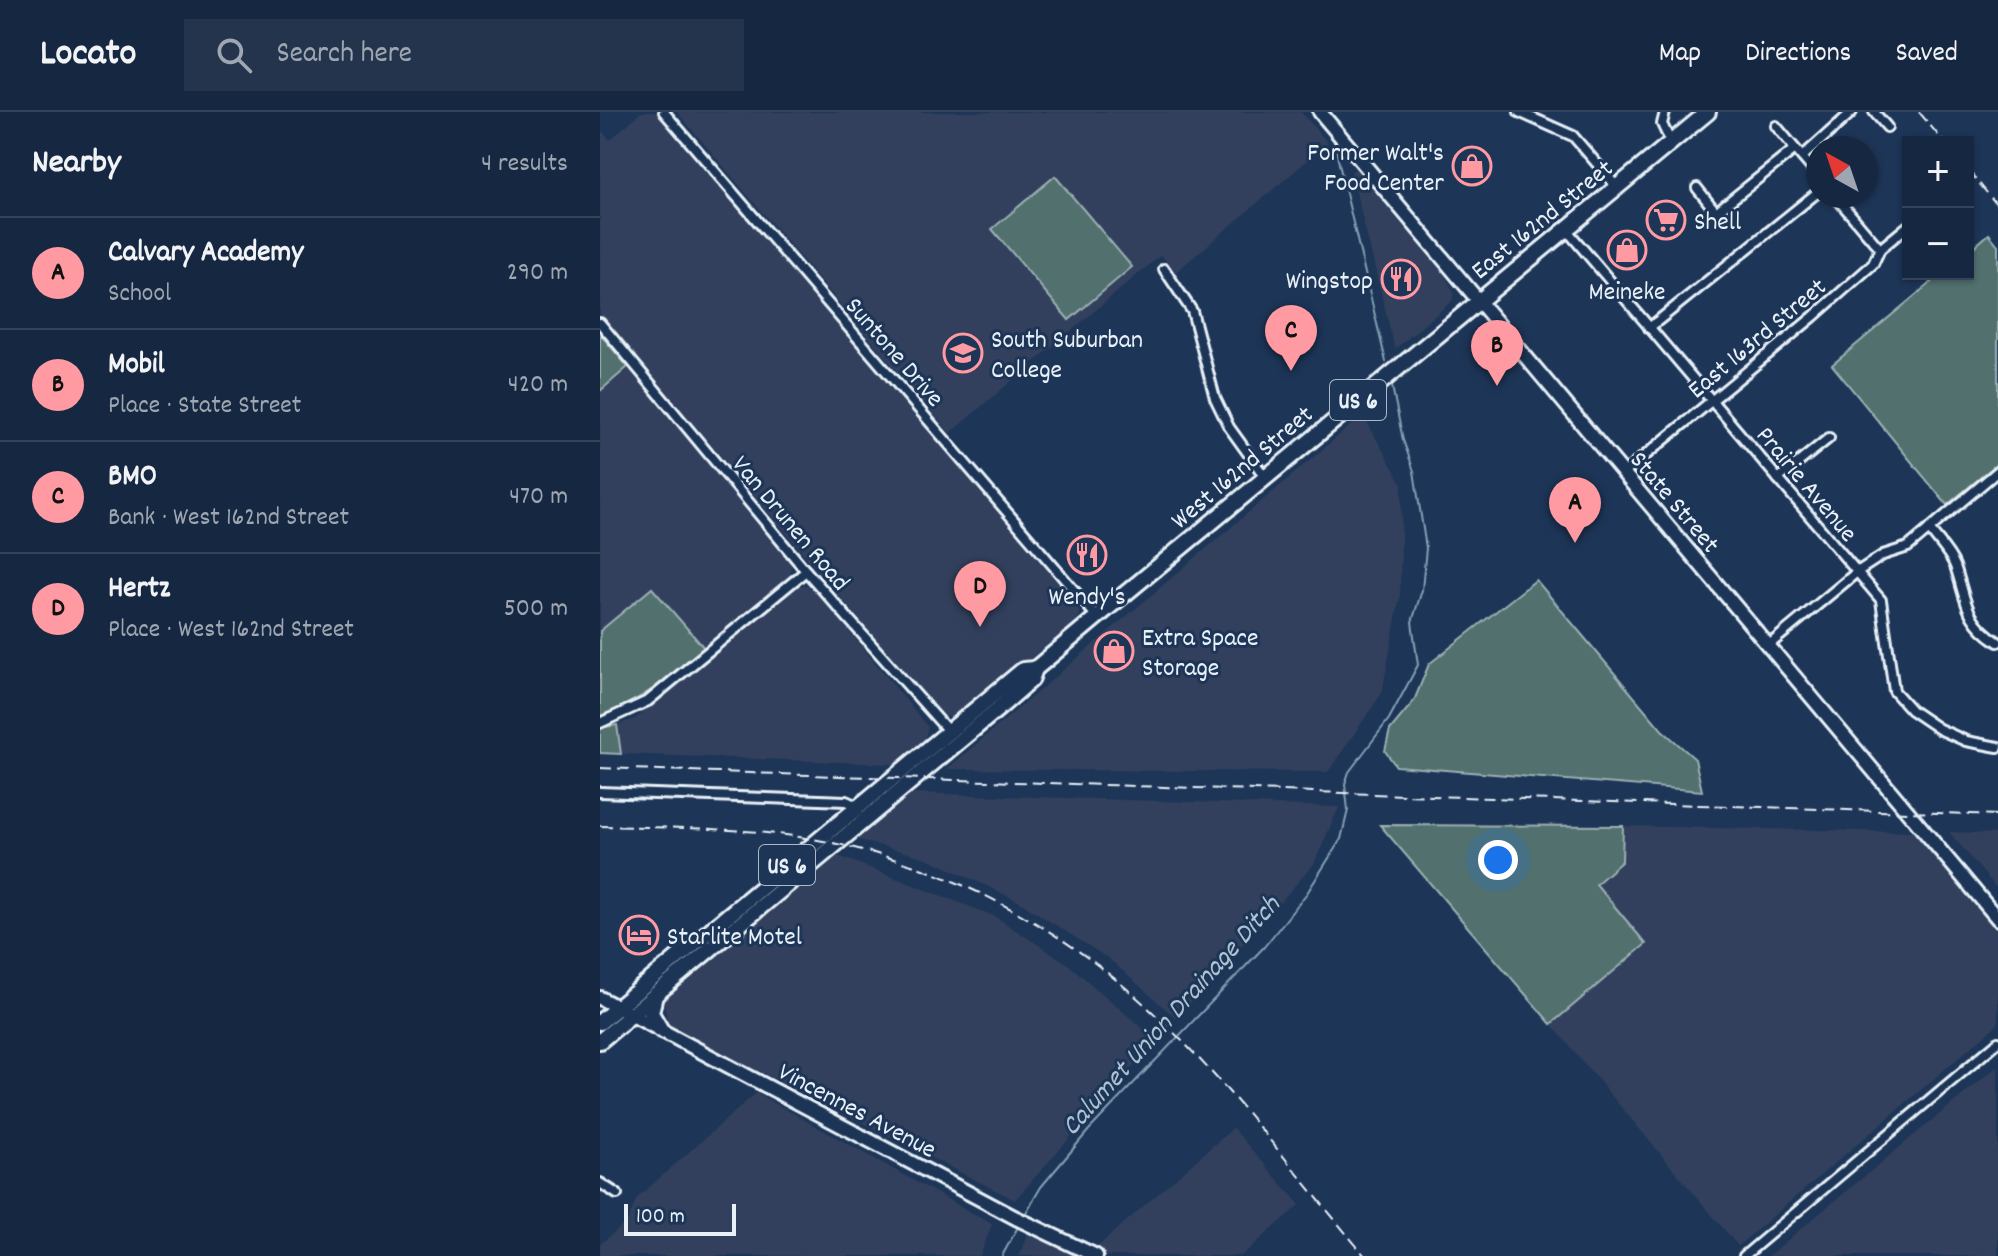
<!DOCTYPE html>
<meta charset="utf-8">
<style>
body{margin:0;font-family:Dekko,sans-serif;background:#23344c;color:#f1f3f6}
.controls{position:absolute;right:24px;top:24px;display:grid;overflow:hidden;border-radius:0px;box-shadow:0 2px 6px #0004}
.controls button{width:72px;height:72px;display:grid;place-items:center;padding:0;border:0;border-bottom:2px solid #35445a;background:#162841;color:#f1f3f6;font:40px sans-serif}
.compass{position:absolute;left:1206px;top:24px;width:72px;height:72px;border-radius:50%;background:#162841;box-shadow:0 2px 6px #0004;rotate:320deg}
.scale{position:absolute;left:24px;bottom:20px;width:112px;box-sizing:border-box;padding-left:8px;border:4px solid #e8f1f8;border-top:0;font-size:22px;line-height:28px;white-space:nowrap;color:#e8f1f8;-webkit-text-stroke:6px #1d3557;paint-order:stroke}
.you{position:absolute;left:898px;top:748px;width:28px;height:28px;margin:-20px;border:6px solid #fff;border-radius:50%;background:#1a73e8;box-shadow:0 0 0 12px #1a73e833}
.badge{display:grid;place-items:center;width:52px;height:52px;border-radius:50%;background:#ff9aa2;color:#111;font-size:26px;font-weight:700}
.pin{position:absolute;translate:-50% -66px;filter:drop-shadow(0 2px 4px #0008)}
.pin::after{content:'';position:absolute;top:42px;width:28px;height:24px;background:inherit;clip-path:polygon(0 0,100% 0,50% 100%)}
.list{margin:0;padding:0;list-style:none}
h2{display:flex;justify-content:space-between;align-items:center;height:104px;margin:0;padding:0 32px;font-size:34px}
h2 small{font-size:26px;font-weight:400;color:#9ea6b1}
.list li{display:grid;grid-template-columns:52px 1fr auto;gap:24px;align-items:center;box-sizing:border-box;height:112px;padding:0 32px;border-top:2px solid #35445a}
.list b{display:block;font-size:30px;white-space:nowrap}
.list p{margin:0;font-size:26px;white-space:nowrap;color:#9ea6b1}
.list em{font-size:26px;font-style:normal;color:#9ea6b1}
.icon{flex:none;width:44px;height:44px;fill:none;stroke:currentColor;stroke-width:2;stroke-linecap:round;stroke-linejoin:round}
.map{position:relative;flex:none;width:1398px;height:1144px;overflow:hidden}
header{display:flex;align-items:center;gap:48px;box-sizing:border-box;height:112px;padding:0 40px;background:#162841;border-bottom:2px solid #35445a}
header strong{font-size:38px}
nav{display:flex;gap:44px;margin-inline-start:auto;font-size:28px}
.search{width:560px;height:72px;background:#23344c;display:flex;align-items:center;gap:20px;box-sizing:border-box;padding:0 28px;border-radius:0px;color:#9ea6b1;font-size:30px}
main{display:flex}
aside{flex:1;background:#162841}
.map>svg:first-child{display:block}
.built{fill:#31415d}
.green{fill:#516f6e;stroke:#9cb0b3;stroke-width:2}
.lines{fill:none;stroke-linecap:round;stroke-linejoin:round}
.stream{stroke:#84a1b5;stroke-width:2}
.street-casing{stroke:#e8f1f8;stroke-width:14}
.secondary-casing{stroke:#e8f1f8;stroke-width:18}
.primary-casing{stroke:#e8f1f8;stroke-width:20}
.street{stroke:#1d3557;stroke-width:8}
.secondary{stroke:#1d3557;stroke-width:12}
.primary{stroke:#1d3557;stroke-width:14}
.rail{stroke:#e8f1f8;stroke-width:2;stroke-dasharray:12 6;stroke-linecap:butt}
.labels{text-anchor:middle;stroke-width:6;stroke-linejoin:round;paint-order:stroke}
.shield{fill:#1d3557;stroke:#abb9c8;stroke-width:2}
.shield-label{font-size:24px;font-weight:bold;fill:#e8f1f8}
.poi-label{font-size:26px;fill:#e8f1f8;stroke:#1d3557;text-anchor:start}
.street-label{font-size:26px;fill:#e8f1f8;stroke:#1d3557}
.water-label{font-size:28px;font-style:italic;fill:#aec2d1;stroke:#1d3557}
</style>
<header>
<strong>Locato</strong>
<div class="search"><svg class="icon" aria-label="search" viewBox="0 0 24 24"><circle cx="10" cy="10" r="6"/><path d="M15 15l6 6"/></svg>Search here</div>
<nav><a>Map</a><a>Directions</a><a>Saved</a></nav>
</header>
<main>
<aside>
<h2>Nearby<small>4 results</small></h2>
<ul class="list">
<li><span class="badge">A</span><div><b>Calvary Academy</b><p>School</p></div><em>290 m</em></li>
<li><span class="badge">B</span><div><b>Mobil</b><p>Place · State Street</p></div><em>420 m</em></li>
<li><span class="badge">C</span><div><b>BMO</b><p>Bank · West 162nd Street</p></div><em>470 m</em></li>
<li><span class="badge">D</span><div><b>Hertz</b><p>Place · West 162nd Street</p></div><em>500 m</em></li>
</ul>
</aside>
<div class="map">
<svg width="1398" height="1144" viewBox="0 0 1398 1144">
<rect width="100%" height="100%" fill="#1d3557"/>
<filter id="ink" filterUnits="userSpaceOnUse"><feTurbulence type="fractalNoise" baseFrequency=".0125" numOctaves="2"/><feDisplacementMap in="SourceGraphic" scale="16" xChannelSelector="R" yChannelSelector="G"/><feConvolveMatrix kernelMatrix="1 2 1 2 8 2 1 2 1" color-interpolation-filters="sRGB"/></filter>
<g filter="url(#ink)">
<g class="built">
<path d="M 41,0 L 58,0 L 478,495 L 480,503 L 474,511 L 361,603 L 352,606 L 339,601 L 0,202 L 0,17 L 10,28 Z"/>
<path d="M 77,0 L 701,0 L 728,31 L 576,160 L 561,143 L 350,321 Z"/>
<path d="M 755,57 L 842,160 L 854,180 L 852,189 L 795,237 L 751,60 Z"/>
<path d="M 28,255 L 191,450 L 190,466 L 105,537 L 52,477 L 0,519 L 0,279 Z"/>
<path d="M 763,303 L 802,372 L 800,485 L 782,581 L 728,660 L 347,657 Z"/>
<path d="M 205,473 L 216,479 L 328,615 L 324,630 L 294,652 L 21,642 L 17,613 L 35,607 L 194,476 Z"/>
<path d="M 313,681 L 739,695 L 714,752 L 577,907 L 509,847 L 418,789 L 327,746 L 255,727 Z"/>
<path d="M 1023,714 L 1313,720 L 1398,819 L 1398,912 L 1138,1134 L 951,912 L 1046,832 L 996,772 L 1022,749 Z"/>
<path d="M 1349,720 L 1398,722 L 1398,778 Z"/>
<path d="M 236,743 L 394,804 L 468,852 L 556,928 L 415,1088 L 68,913 L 63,885 Z"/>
<path d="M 1398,954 L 1398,1144 L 1168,1144 Z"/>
<path d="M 156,981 L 392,1112 L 380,1144 L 0,1144 L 0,1132 L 27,1110 L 37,1086 Z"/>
<path d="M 633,1016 L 700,1093 L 641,1144 L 419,1144 L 427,1123 L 490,1141 Z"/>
</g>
<g class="green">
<path d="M 455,64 L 532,155 L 469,208 L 392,117 Z"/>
<path d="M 1389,122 L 1398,133 L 1398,351 L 1347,393 L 1232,253 L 1341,162 L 1368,162 L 1368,140 Z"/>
<path d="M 0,222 L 28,255 L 0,279 Z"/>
<path d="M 936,468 L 1062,618 L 1095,647 L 1102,679 L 796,654 L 785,639 L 790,618 L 814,589 L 829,552 Z"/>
<path d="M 52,476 L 105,537 C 72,565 41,589 0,604 L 0,519 Z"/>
<path d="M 17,613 L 21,642 L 0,641 L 0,616 Z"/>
<path d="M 780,713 L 1023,714 L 1022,749 L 996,772 L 1046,832 L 951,912 Z"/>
</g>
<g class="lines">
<g class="stream">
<path d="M 732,22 L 786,250"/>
<path d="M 424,1104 L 441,1075 L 489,1018 L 664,835 L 707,781 L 741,727 L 748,698 L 745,672 L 749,660 L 789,607 L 818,553 L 812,510 L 822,478 L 826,436 L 814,359 L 803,328 L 792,274"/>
<path d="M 402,1144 L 419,1113"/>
</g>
<defs>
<g id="street">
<path d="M 64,0 L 497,505"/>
<path d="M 919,0 L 973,24 L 1017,75"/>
<path d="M 1065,0 L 1062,12 L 1071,31"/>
<path d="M 1274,0 L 1287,15"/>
<path d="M 1176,14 L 1218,64"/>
<path d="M 1202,45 L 1252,0"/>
<path d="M 1097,76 L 1116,100 L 1195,37"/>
<path d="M 1235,84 L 1280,137"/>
<path d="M 966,117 L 1281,488 L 1294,579 L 1311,598 L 1339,617 L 1366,629 L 1398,635"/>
<path d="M 564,157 L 592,199 L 615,286 L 629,315 L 665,365"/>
<path d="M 0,211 L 206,459 L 350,621"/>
<path d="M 1049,216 L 1218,80"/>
<path d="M 1024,361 L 1213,205 L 1273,152 L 1280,137 L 1308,114"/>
<path d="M 1178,367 L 1229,326"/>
<path d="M 1329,417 C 1337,428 1350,441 1355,454 C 1367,489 1364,508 1398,530"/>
<path d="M 1169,533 L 1257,460 L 1283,443 L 1308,435 L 1398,359"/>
<path d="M 0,611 L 48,589 L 206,459"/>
<path d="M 0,680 L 246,689 L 257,694"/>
<path d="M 0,1071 L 17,1082"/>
<path d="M 1144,1144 L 1398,930"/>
</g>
<g id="secondary">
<path d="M 720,0 L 1398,807"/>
<path d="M 0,886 L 416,1106 L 496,1144"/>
</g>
<g id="primary">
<path d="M 55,883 L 51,901 L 61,918"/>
<path d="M 0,910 L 423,558 L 435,557"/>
<path d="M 0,929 L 399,596 L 431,568 L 435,557 L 497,505 L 1108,0"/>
</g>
</defs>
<use href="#street" class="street-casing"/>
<use href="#secondary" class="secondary-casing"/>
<use href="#primary" class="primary-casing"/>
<use href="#street" class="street"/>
<use href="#secondary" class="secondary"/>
<use href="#primary" class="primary"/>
<g class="rail">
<path d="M 1319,0 L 1344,30"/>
<path d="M 1368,58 L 1398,94"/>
<path d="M 0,656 L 1398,703"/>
<path d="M 0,714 C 73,716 146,715 218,728 C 340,751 454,809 545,893 C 626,967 694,1060 765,1144"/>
</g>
</g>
</g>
<defs>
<symbol id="shop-ring" viewBox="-11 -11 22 22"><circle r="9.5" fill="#1d3557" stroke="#ff9aa2" stroke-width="1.5"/><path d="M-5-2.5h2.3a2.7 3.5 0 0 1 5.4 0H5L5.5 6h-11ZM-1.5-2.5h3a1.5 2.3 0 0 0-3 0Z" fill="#ff9aa2"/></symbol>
<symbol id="supermarket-ring" viewBox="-11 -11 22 22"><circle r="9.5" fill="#1d3557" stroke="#ff9aa2" stroke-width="1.5"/><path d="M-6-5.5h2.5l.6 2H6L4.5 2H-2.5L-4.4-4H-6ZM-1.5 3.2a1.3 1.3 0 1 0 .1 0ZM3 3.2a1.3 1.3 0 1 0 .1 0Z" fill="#ff9aa2"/></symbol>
<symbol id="restaurant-ring" viewBox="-11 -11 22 22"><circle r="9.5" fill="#1d3557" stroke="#ff9aa2" stroke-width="1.5"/><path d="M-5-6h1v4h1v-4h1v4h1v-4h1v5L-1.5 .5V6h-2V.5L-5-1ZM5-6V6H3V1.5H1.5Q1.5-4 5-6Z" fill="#ff9aa2"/></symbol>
<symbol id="university-ring" viewBox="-11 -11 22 22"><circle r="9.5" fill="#1d3557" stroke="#ff9aa2" stroke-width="1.5"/><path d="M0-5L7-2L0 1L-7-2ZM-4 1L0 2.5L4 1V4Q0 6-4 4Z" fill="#ff9aa2"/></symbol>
<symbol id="hotel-ring" viewBox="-11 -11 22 22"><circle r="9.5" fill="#1d3557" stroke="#ff9aa2" stroke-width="1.5"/><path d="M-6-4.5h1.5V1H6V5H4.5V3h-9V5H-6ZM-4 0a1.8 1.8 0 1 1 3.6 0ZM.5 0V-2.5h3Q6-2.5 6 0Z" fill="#ff9aa2"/></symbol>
</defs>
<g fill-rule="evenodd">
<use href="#shop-ring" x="850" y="32" width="44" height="44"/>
<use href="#supermarket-ring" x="1044" y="86" width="44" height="44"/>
<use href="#shop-ring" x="1005" y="116" width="44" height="44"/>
<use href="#restaurant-ring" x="779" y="145" width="44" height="44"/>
<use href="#university-ring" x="341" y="219" width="44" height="44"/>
<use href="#restaurant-ring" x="465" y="421" width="44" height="44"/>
<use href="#shop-ring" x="492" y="517" width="44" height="44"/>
<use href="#hotel-ring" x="17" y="801" width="44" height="44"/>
</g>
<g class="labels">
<g class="shield">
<rect x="730" y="268" width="56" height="40" rx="6"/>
<rect x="159" y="733" width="56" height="40" rx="6"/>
</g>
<g class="shield-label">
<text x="758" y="296">US 6</text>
<text x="187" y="761">US 6</text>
</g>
<g class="poi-label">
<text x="844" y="48" text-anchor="end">Former Walt's<tspan x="844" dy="30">Food Center</tspan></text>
<text x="1094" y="117">Shell</text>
<text x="773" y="176" text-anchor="end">Wingstop</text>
<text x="1027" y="187" text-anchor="middle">Meineke</text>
<text x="391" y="235">South Suburban<tspan x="391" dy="30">College</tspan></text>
<text x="487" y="492" text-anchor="middle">Wendy's</text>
<text x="542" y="533">Extra Space<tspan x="542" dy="30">Storage</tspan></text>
<text x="67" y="832">Starlite Motel</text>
</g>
<g class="street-label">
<text transform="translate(941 106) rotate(-39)" y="9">East 162nd Street</text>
<text transform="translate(1156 225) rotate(-40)" y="9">East 163rd Street</text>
<text transform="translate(296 239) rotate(49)" y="9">Suntone Drive</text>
<text transform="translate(641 354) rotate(-40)" y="9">West 162nd Street</text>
<text transform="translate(1208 371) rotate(50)" y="9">Prairie Avenue</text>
<text transform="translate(1076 389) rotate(50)" y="9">State Street</text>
<text transform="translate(192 410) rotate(50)" y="9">Van Drunen Road</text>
<text transform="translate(258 997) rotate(28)" y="9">Vincennes Avenue</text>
</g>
<g class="water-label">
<text transform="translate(569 902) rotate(-48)" y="10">Calumet Union Drainage Ditch</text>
</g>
</g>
</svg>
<div class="controls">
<button>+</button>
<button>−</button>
</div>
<svg class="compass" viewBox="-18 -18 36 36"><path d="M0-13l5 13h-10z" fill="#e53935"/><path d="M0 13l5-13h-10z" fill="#9ea6b1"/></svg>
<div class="scale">100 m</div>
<div class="you"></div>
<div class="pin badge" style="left:975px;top:431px">A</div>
<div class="pin badge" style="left:897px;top:274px">B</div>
<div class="pin badge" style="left:691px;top:259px">C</div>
<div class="pin badge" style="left:380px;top:515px">D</div>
</div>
</main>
